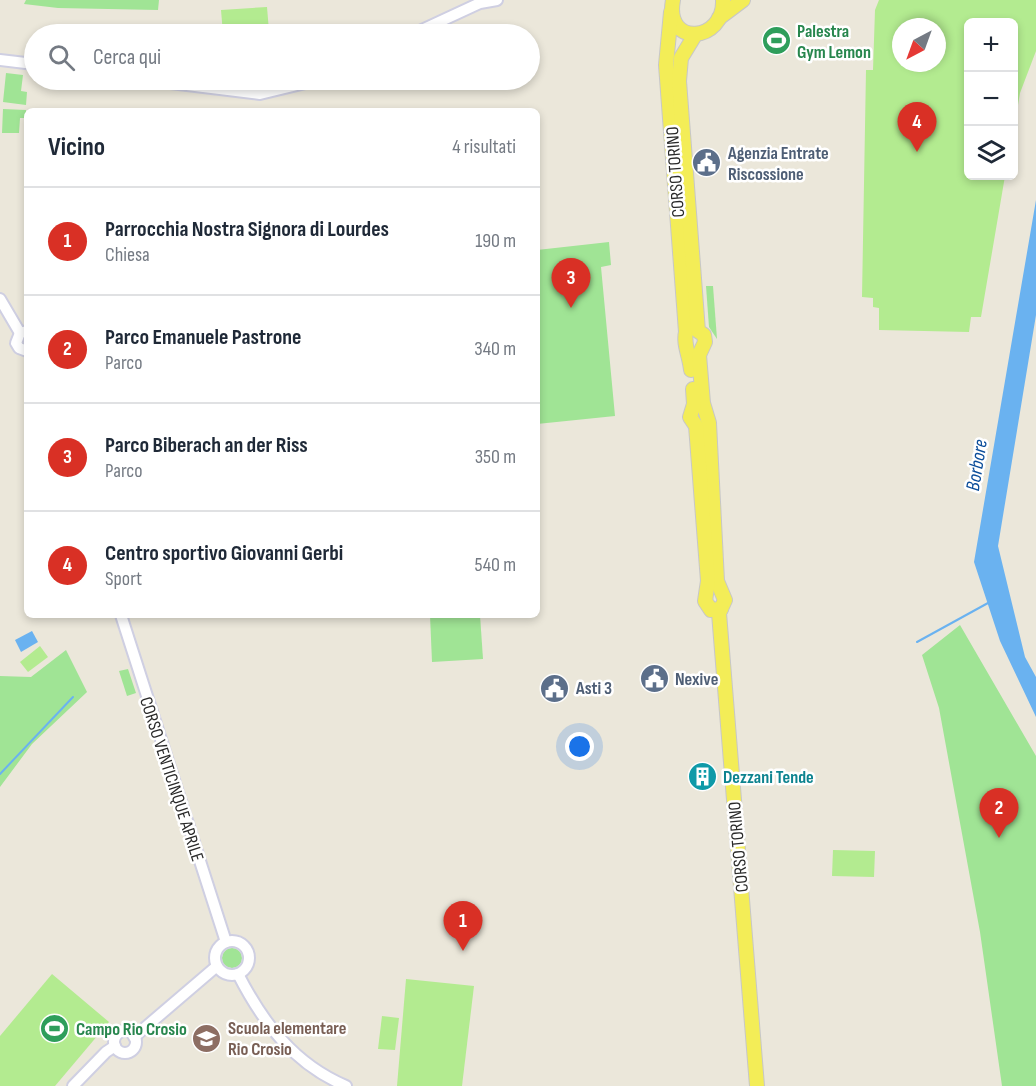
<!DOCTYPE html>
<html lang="it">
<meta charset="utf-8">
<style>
body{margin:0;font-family:"Sofia Sans Condensed",sans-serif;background:#f2f2f3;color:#1f2937}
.controls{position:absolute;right:18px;top:18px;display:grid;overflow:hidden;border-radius:9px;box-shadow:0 3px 9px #0003}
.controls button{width:54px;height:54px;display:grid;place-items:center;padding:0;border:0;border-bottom:2px solid #e0e1e3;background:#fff;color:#1f2937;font:30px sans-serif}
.compass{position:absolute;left:892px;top:18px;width:54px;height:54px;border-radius:50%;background:#fff;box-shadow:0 3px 9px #0003;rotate:221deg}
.you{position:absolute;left:580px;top:747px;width:21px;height:21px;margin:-15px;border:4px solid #fff;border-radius:50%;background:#1a73e8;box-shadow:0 0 0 9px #1a73e833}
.badge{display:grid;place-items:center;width:39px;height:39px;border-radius:50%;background:#d93025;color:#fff;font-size:20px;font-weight:700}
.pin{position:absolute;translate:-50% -50px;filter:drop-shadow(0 2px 3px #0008)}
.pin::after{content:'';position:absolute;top:32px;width:21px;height:18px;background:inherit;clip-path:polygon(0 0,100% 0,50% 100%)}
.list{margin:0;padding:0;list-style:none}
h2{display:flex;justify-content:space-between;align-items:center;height:78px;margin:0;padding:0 24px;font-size:26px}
h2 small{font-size:20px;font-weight:400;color:#747a83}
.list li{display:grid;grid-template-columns:39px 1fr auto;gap:18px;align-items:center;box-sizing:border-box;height:108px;padding:0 24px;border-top:2px solid #e0e1e3}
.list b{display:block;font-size:22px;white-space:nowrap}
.list p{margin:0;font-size:20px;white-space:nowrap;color:#747a83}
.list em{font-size:20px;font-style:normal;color:#747a83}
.icon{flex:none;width:33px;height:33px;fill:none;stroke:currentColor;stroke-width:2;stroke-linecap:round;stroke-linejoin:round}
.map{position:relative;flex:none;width:1036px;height:1086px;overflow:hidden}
.search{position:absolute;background:#fff;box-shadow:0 3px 9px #0003;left:24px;top:24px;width:516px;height:66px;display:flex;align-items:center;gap:15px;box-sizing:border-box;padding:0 21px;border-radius:33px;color:#747a83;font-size:22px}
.panel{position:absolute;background:#fff;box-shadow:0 3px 9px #0003;left:24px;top:108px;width:516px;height:510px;border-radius:9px}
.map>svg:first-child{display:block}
.green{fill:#a0e495}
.pitch{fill:#b3eb90;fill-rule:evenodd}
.water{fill:#6ab2f0}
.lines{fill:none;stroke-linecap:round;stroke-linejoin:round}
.stream{stroke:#6ab2f0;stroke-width:2}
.tertiary-casing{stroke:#cfcfe2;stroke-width:14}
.primary-casing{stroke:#c7c7c7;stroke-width:16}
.tertiary{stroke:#fff;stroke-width:10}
.primary{stroke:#f3ed57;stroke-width:14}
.labels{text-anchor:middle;stroke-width:5;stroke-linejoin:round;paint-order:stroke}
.leisure-label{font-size:18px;font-weight:bold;fill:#27864d;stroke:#fff;text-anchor:start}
.service-label{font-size:18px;font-weight:bold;fill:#4e5e75;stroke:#fff;text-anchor:start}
.street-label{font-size:18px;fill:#292929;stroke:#fff}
.culture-label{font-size:18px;font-weight:bold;fill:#0d838f;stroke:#fff;text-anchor:start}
.education-label{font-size:18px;font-weight:bold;fill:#785e54;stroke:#fff;text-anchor:start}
.water-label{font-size:20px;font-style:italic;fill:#0b4d9a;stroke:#fff}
</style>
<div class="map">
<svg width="1036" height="1086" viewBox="0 0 1036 1086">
<rect width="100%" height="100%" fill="#ebe7da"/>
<g class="green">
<path d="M 26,0 L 159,0 L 158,10 L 58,8 L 24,4 Z"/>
<path d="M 6,73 L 23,75 L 21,91 L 27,92 L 26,105 L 3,102 Z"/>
<path d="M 3,109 L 26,110 L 26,118 L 20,118 L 19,133 L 2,133 Z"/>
<path d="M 609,242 L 611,265 L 601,267 L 615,416 L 537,424 L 537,250 Z"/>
<path d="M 706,286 L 713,286 L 717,339 L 709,327 Z"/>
<path d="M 430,615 L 480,615 L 483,659 L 432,662 Z"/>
<path d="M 960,625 L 1036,756 L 1036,1086 L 1002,1086 L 980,932 L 939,708 L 922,655 Z"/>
<path d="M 66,650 L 87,692 L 32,744 L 0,787 L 0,676 L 31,677 Z"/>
<path d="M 128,669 L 136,693 L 127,696 L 119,671 Z"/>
<circle cx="232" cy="958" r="10"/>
</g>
<g class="pitch">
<path d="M 879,0 L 1036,0 L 1036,51 L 1020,93 L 1014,129 L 1014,22 L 968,22 L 968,176 L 1005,176 L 981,317 L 971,317 L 969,332 L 879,330 L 879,308 L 873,307 L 873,298 L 862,297 L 866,70 L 873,70 L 875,10 ZM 901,27 L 937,27 L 937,63 L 901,63 Z"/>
<path d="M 267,7 L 269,31 L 223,34 L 221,10 Z"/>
<path d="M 40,646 L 48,657 L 28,672 L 20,662 Z"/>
<path d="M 833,850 L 875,851 L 874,877 L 832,876 Z"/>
<path d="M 52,974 L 109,1022 L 55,1086 L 0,1086 L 0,1036 Z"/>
<path d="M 406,979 L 474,986 L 462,1086 L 397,1086 Z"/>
<path d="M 382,1016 L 399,1018 L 395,1050 L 378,1049 Z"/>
</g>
<g class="water">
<path d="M 1036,200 L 1036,315 L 998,546 L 1025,657 L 1036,677 L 1036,717 L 1000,641 L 974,562 Z"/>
<path d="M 32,631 L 38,642 L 21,652 L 15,640 Z"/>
</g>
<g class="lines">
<g class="stream">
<path d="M 917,642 L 988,603"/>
<path d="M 0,774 L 73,697"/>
</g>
<defs>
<g id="tertiary">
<path d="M 413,34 L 480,3 L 497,0"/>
<path d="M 0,60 L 34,64"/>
<path d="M 146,80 L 260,94 L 318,80"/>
<path d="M 0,299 L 20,333"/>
<path d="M 27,331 L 20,333 L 16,343 L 19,348 L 27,351"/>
<path d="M 121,615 L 226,942"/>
<circle cx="232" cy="958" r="17"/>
<path d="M 238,974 C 263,1023 294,1064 346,1086"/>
<circle cx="125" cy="1042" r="11"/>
<path d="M 134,1037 L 217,966"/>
<path d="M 73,1086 L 106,1052 L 115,1046"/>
</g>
<g id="primary">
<path d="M 673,0 C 664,48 725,42 723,0"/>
<path d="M 671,12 L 666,65 L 686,332 C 683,344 690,357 691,370"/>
<path d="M 719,18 L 743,0"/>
<path d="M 695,35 L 681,58 L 679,81 L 698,331 L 704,335 L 705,342 L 699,355 L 703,403 L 709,423 L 717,581 L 725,600 L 719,613 L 757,1086"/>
<path d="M 693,389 L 694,404 L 690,417 L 696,426 L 708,581 L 705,601 L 711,610 L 721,609"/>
</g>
</defs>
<use href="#tertiary" class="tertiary-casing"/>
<use href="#primary" class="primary-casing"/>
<use href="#tertiary" class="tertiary"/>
<use href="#primary" class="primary"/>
</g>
<defs>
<symbol id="stadium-disc" viewBox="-11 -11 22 22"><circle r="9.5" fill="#2e9e5b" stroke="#fff"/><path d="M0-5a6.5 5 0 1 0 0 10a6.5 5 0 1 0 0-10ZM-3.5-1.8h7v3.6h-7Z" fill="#fff"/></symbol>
<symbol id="civic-disc" viewBox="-11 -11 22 22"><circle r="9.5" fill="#5c6f8a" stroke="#fff"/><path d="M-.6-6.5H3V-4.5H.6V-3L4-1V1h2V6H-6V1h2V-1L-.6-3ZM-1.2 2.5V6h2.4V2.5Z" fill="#fff"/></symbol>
<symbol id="building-disc" viewBox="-11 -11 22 22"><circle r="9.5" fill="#0f9aa8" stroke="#fff"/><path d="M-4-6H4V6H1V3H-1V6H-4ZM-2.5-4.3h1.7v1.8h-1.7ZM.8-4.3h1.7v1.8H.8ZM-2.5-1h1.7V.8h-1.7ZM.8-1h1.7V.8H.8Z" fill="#fff"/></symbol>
<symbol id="school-disc" viewBox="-11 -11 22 22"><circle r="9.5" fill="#8d6e63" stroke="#fff"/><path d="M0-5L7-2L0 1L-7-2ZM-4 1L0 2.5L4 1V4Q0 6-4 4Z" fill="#fff"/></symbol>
</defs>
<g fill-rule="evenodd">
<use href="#stadium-disc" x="760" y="24" width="33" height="33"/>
<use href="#civic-disc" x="690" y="146" width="33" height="33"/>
<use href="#civic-disc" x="638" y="662" width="33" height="33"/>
<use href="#civic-disc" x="538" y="672" width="33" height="33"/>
<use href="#building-disc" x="686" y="760" width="33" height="33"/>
<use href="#stadium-disc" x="38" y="1012" width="33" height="33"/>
<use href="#school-disc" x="190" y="1022" width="33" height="33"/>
</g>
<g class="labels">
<g class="leisure-label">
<text x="797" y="37">Palestra<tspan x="797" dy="21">Gym Lemon</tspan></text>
<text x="76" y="1035">Campo Rio Crosio</text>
</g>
<g class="service-label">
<text x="728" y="159">Agenzia Entrate<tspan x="728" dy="21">Riscossione</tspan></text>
<text x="675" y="685">Nexive</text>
<text x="576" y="694">Asti 3</text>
</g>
<g class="street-label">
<text transform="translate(675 172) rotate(-94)" y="6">CORSO TORINO</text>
<text transform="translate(172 779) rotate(72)" y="6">CORSO VENTICINQUE APRILE</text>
<text transform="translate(738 847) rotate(-95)" y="6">CORSO TORINO</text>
</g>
<g class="culture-label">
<text x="723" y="783">Dezzani Tende</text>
</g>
<g class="education-label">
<text x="228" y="1034">Scuola elementare<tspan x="228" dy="21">Rio Crosio</tspan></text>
</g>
<g class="water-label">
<text transform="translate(976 465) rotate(-81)" y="7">Borbore</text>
</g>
</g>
</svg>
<div class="controls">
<button>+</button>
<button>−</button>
<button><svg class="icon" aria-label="layers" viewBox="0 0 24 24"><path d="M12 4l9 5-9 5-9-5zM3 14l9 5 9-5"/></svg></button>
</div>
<svg class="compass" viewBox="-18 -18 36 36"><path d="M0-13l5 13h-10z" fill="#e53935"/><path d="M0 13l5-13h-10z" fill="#747a83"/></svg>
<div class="you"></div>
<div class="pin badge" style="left:463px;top:951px">1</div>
<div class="pin badge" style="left:999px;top:838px">2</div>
<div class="pin badge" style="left:571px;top:308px">3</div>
<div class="pin badge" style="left:917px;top:152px">4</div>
<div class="search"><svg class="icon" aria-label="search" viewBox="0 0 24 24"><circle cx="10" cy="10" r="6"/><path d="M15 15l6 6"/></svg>Cerca qui</div>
<section class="panel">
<h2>Vicino<small>4 risultati</small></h2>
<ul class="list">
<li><span class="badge">1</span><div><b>Parrocchia Nostra Signora di Lourdes</b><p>Chiesa</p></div><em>190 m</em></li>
<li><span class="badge">2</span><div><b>Parco Emanuele Pastrone</b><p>Parco</p></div><em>340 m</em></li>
<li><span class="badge">3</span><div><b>Parco Biberach an der Riss</b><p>Parco</p></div><em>350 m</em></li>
<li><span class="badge">4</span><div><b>Centro sportivo Giovanni Gerbi</b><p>Sport</p></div><em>540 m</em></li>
</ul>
</section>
</div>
